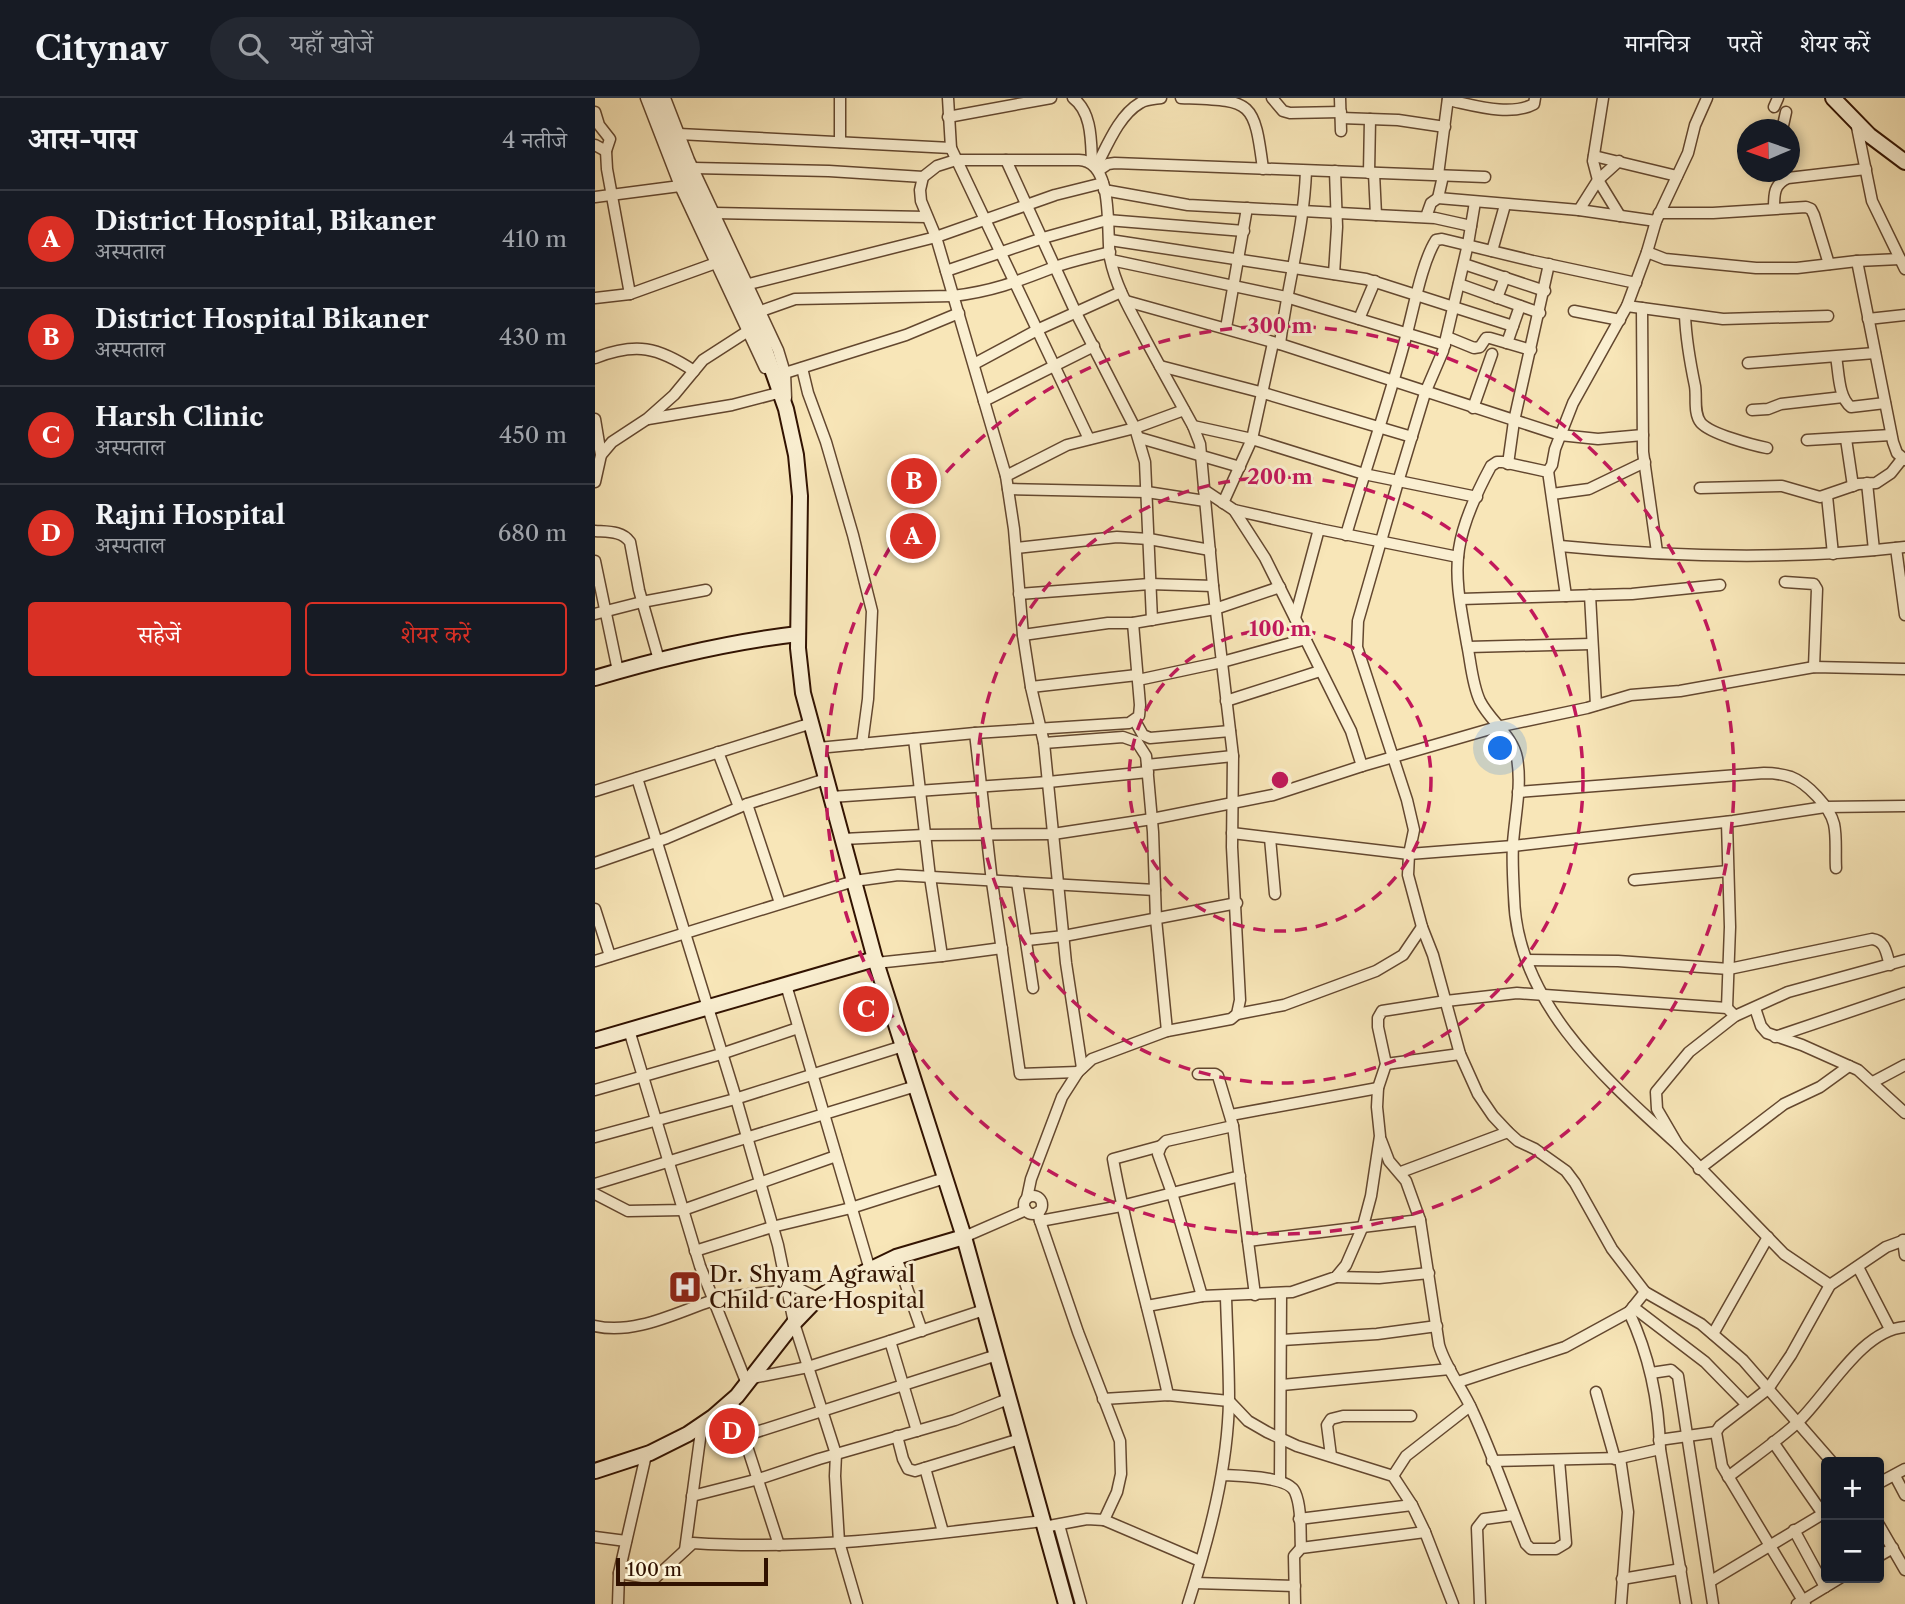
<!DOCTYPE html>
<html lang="hi">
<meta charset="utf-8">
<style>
body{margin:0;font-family:"Libre Caslon Text","Noto Serif Devanagari",serif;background:#242831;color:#f1f3f6}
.controls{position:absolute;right:21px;bottom:21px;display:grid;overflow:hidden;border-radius:7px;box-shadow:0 4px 10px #0003}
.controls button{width:63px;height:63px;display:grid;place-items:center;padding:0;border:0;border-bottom:2px solid #363941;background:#171b24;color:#f1f3f6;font:35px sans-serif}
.compass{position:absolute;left:1142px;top:21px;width:63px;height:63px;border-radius:50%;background:#171b24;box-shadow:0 4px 10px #0003;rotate:268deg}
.scale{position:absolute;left:21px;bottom:18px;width:152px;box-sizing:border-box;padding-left:7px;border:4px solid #311201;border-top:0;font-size:19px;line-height:24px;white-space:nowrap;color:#311201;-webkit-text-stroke:5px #faefd1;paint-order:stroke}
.you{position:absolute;left:906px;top:651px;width:24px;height:24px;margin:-18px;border:5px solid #fff;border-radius:50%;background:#1a73e8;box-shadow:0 0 0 10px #1a73e833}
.badge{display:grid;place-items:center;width:46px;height:46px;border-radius:50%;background:#d93025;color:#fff;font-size:23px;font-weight:700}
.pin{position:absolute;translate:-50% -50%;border:4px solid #fff;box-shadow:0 2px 7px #0006}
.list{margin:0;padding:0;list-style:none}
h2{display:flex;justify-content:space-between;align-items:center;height:91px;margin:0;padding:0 28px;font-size:30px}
h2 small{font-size:23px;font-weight:400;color:#9ea1a6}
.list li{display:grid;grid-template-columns:46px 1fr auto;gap:21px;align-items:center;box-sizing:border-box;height:98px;padding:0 28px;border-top:2px solid #363941}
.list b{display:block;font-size:26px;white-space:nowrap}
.list p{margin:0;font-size:23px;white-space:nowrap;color:#9ea1a6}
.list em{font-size:23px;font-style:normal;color:#9ea1a6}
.actions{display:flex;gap:14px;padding:21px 28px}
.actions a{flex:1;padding:16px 0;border:2px solid #d93025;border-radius:7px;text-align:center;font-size:24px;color:#d93025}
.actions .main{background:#d93025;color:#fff}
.icon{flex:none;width:38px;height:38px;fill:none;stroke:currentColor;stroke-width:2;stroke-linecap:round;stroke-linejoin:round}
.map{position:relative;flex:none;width:1310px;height:1506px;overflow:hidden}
header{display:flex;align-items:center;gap:42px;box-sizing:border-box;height:98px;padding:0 35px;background:#171b24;border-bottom:2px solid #363941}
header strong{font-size:33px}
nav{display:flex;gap:38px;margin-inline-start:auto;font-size:24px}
.search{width:490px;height:63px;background:#242831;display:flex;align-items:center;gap:18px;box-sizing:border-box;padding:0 24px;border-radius:38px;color:#9ea1a6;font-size:26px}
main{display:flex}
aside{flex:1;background:#171b24}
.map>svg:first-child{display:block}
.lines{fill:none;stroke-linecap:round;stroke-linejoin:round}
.street-casing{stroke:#63472f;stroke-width:13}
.secondary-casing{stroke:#311201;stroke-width:18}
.street{stroke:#faefd1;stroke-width:10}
.secondary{stroke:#faefd1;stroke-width:14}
.ring{fill:none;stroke:#c2185b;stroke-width:3.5;stroke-dasharray:12 9}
.labels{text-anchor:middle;stroke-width:6;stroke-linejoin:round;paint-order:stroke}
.poi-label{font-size:23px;fill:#311201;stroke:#faefd1;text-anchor:start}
.centre{fill:#c2185b;stroke:#faefd1;stroke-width:3.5}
.ring-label{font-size:21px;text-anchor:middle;font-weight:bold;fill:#c2185b;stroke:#faefd1;stroke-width:6;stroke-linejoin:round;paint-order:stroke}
</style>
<header>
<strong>Citynav</strong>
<div class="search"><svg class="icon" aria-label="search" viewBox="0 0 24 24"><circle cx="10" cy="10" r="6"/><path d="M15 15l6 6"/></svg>यहाँ खोजें</div>
<nav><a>मानचित्र</a><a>परतें</a><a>शेयर करें</a></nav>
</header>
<main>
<aside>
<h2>आस-पास<small>4 नतीजे</small></h2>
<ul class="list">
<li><span class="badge">A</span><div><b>District Hospital, Bikaner</b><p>अस्पताल</p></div><em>410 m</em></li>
<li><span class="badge">B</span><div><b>District Hospital Bikaner</b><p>अस्पताल</p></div><em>430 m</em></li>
<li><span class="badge">C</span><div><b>Harsh Clinic</b><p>अस्पताल</p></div><em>450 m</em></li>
<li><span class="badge">D</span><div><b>Rajni Hospital</b><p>अस्पताल</p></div><em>680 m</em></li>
</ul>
<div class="actions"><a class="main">सहेजें</a><a>शेयर करें</a></div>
</aside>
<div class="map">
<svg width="1310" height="1506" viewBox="0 0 1310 1506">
<rect width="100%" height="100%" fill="#f8e6b8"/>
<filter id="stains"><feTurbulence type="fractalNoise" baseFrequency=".00286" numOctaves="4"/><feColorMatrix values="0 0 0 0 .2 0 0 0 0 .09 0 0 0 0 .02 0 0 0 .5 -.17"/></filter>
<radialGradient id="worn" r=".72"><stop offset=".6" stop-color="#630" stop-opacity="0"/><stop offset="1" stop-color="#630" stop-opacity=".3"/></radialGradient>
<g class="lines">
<defs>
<g id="street">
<path d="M 51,0 L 85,88 L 170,270"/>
<path d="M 70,0 L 94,62 L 183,252 L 190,275 L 191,300"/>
<path d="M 353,0 L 356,50 L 494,341"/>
<path d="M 478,0 C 497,14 496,43 497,64"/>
<path d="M 586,0 C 656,3 659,0 668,71"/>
<path d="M 677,0 L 688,13 L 695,15 L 746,14"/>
<path d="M 745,0 L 746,33"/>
<path d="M 1008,0 L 998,63 L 1003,82 L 1025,118"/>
<path d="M 853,2 C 878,7 915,19 939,6 L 940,0"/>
<path d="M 1179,9 L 1183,0"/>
<path d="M 0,14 L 4,27 L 15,41 L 11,53 L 12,71 L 35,196"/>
<path d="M 353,19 L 456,0"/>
<path d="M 746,20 L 803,22 L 850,29"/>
<path d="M 1261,24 L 1277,103 L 1310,171"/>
<path d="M 1187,32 L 1191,14"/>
<path d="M 84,36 L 356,50"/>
<path d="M 245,44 L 245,0"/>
<path d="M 0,47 L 11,53"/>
<path d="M 999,58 L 1082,78"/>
<path d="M 411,62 L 481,215 L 540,330 L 550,364 L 557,522"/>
<path d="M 501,69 C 512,48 524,17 545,5 C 551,1 559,1 566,0"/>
<path d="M 98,70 L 234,73 L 328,79"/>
<path d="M 504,72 L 513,66 L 520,65 L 890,79"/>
<path d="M 774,75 L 775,21"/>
<path d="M 843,77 L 853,0"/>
<path d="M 509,92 L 593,107 L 781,117 L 779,75"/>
<path d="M 0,99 L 85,88"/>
<path d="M 843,100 L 848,78"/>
<path d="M 880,104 L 873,146 L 848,253 L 830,295 L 803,384 L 763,523 L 762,549 L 812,702 L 819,732 L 814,756 L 813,777 L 827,829 L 838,857 L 865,956 L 883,996 L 898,1018 L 913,1034 L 923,1043 L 940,1051 L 971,1073 L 980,1085 L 1017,1151 L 1050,1194 L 1034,1214 C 1054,1257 1064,1304 1065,1351 L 1091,1506"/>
<path d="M 1179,110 C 1179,96 1179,86 1193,80 L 1271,71"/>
<path d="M 984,112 L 1003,82 L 1024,63"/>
<path d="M 119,115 L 332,119"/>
<path d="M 1064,115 L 1118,115 L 1211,109 L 1216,111 L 1219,117 L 1234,166"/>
<path d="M 781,117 L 840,120 L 876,128"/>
<path d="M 831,119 L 836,105 L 843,100 L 984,112 L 1061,123"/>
<path d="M 515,142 L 771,181 L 918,228"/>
<path d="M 897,153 L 910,107"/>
<path d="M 1052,154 L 1070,161 L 1161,170 L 1202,170 L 1262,163 L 1305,161"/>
<path d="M 516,162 L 691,199 L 850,247"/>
<path d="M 1262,163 L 1298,344 L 1302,355 L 1310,362"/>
<path d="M 869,166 L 950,193"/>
<path d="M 351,173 L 448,140 L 512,122 L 649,133"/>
<path d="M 739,176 L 742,129 L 740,73"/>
<path d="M 154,186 L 341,139 L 326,103 L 325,92 L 328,79 L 342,68 L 361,62 L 484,62 C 520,63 511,134 515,160 C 520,185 532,207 544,229 C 561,262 580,295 598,328 L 605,346 L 618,488 L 638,658 L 637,749 L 645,902 L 642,916 L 636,921 L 572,933 L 497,961 L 483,974 L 467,999 L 436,1081 L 432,1100"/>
<path d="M 864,186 L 945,215"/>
<path d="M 0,200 L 35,196 L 121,165"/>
<path d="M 902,200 L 910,179"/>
<path d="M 531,203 L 685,246 L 965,337 L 1003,341 L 1048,337"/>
<path d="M 1032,208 L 1128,221 L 1233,218"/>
<path d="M 1047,210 L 1048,354 L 1062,454"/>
<path d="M 166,213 L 200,201 L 358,198 C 398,193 421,184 457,170 C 476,163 496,159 515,154"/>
<path d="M 979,213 L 1025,222"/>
<path d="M 1090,217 C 1091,242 1095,264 1100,288 C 1102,299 1098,315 1106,325 C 1116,336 1157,347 1172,350"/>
<path d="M 764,221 L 780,183"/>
<path d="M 1273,221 L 1310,217"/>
<path d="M 631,230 L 652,110"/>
<path d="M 852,239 L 879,250 L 885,249 L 891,240 L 895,240 L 936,252"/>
<path d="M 912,245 L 925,208"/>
<path d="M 685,246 C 692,188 709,131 711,73"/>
<path d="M 1241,259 C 1244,274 1243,299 1256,309 L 1290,305"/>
<path d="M 0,260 C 41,244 63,249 99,273"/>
<path d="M 1153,265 L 1280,255"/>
<path d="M 379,266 L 444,231 L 526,194"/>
<path d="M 565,268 L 665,294 L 817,339"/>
<path d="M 207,270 L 213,295 L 231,344 L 258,437 L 277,513 L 273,601 L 267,646"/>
<path d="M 190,275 L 311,237 L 364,215"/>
<path d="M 389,303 L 499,248"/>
<path d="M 878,310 L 897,256"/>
<path d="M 1157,312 L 1173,311 L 1186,306 L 1248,299"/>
<path d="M 0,321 L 6,357"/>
<path d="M 53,321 L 137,307 L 183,295"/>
<path d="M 598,328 L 657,341 L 769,376 L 882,399"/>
<path d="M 545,340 L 645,369"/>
<path d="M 1251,341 L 1258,388"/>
<path d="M 1212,342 L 1296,337"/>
<path d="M 913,366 L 919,323 L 954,166"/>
<path d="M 953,373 L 971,498"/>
<path d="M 411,378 L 472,347 L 540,330 L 589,312"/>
<path d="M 0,384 L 6,357 L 17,344 L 52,321 L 79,297 L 108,262 L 153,233"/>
<path d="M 1272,385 L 1279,452"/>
<path d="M 1105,390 L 1187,388 L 1225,399 L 1263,386 L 1281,385 L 1296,375 L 1307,361"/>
<path d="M 413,391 L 552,394 L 610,403"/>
<path d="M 609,392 L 639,412 L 670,460 L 756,633 L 767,668"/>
<path d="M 957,396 L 994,391 L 1050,364"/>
<path d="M 1232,398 L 1238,456"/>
<path d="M 628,405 L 657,341 L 678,245"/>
<path d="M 639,412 L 724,431"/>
<path d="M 0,433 C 14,434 27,433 35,444 L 44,492 L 64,562"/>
<path d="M 751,437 C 771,369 794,303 812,235 C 819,209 827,164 841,142 L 847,141 L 938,163 L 1041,185"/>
<path d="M 965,448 C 1077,459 1198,462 1310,449"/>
<path d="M 421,450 L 522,439 L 554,441 L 615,452"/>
<path d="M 1301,450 L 1310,517"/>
<path d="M 0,463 L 23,573"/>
<path d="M 1190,484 L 1219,486 L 1222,491 L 1219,569"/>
<path d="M 424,496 L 555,486 L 618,488"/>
<path d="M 995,497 L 1001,607"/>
<path d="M 866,501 L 1037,496 L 1125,487"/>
<path d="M 0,516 L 47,504 L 111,492"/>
<path d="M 700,520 L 724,431 L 863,459"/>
<path d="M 428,537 L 513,525 L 538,525 L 620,511 L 685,489"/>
<path d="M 873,549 L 996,546"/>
<path d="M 543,582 L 627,564 L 711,541"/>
<path d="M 436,589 L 542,577"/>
<path d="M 631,603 L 725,573"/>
<path d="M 540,623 L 548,637 L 555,640 L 635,633"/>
<path d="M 380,635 L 397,784 L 425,976 L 483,974"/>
<path d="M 449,645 L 528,639 L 542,644 L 551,658 L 552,667 L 558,734 L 561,821 L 572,933"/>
<path d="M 223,650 L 380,635 L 534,625 L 544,618 L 545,607 L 538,525"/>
<path d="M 123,654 L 144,709"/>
<path d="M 552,667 L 638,658"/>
<path d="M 42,680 L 140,997 L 183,1147 L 199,1225 L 241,1356 L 240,1378 L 244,1444 L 262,1506"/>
<path d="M 0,693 L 217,625"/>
<path d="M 923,694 L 1169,675 C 1178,675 1187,676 1196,679 C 1212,685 1235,709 1239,726 C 1242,740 1240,756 1241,770"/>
<path d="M 236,699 L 453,684 L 553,674"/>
<path d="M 1132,724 L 1135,829 L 1132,910"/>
<path d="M 637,735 L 814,756 L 918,748 L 1138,723 L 1230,709 L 1310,708"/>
<path d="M 675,740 L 680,796"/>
<path d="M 248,741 L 329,737 L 458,736 L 557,721 L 678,697 L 767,668 L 902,629 L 992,610 L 1036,597 L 1085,593 L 1219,569 L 1310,571"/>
<path d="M 0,765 L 72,740 L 152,706"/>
<path d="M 1039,782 L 1133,773"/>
<path d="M 422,784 L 438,890"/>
<path d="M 185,805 L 152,706 L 231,681"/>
<path d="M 0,811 L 15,858"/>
<path d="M 432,842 L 469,838 L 642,805"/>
<path d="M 347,858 L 407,850"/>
<path d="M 931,862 L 1023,863 L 1134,871 L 1277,841 C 1291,843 1291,855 1295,867"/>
<path d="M 0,863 L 259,783 L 303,777 L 560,792"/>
<path d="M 281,865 L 347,858 L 335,779 L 319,641"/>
<path d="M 191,887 L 275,1172"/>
<path d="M 1160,910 L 1166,928 L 1172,935 L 1207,947 L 1263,972 L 1310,1015"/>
<path d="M 642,916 L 689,907 L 781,873 L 808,857 L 827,829"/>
<path d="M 34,932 L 105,1168 L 152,1286"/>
<path d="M 1180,939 L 1310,895"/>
<path d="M 791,966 L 865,956"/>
<path d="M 487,970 L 471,865 L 449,645 L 436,589 L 428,537 L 419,431 L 411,378 L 341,139 L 460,97 L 508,85"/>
<path d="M 603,976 L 620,976 L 623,978 L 638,1028 L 660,1197"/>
<path d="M 1278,984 L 1310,967"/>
<path d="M 0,992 L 126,956 L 203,930"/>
<path d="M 636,1017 L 783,990"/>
<path d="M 0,1039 L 140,1001 L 308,948"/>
<path d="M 786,1042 L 794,1063 L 811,1083 L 825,1122 L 844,1247 C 851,1271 868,1291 878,1314 C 898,1357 913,1402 931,1446 L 936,1451 L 961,1451 L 971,1445 L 964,1362"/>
<path d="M 1083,1047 C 1010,981 921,904 919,798 C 918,780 917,762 918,745 C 920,717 927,688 922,660 C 918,638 895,623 885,603 C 877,586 876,565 872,546 C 867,516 859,482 864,451 C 868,424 883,392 896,368 L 902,364 L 908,364 L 949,373 L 953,373 L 957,367 L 960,351 L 978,305 L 1032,208 L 1052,154 L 1061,123 L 1093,55 L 1100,27 L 1112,0"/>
<path d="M 566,1048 L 518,1061 C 532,1140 556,1218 573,1297"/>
<path d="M 1104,1071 L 1189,1006 L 1225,989 L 1254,968"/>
<path d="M 806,1074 L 913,1034"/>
<path d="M 0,1086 L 321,988"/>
<path d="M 0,1096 L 33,1113 L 88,1112 L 241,1058"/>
<circle cx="438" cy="1107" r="9"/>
<path d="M 443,1114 L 445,1123 L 526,1108 L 645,1078"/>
<path d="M 445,1123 L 483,1234 L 525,1343 L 526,1376 L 522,1394 L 509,1422"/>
<path d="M 369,1139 L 431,1112"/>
<path d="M 1308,1142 L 1310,1157"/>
<path d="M 653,1143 L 825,1122"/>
<path d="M 100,1153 L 177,1129 L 256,1110 L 350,1080"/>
<path d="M 301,1159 L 327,1233"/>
<path d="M 1263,1169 L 1295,1231"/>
<path d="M 741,1179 L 784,1180 L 834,1175"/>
<path d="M 190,1184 L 223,1200"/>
<path d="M 1235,1187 L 1189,1156 L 1083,1047 L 1062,1011 L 1061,994 L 1094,954 L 1140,918 L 1193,894 L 1310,862"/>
<path d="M 1050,1194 L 1106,1226 L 1148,1262 L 1237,1364"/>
<path d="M 607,1198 L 577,1095 L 563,1056 L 566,1048 L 571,1043 L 638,1028"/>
<path d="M 552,1208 L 607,1198 L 697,1194 L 741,1179 L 751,1167 L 768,1128 L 776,1098 L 785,1038 L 782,1009 L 783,990 L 791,966 L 783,929 L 783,920 L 787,913 L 851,903 L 922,895 L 1132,910 L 1140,918"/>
<path d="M 1038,1209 L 1110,1264 L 1152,1307"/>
<path d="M 0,1228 C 39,1237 80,1215 116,1203 C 140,1196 167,1196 192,1192"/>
<path d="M 1118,1236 L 1173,1139"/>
<path d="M 687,1242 L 782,1236 L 842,1228"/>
<path d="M 295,1243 L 389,1212"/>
<path d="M 1056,1275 L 1076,1272 L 1083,1278 L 1118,1506"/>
<path d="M 157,1280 L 213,1269 L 295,1243 L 322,1333"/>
<path d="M 863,1284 L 970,1249 L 1034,1214"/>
<path d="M 687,1287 L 855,1271"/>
<path d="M 1001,1294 L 1020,1361"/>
<path d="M 508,1301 L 573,1297 L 634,1303 L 653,1323 L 672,1334 L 702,1348 L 798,1378 L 817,1407 L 830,1434 L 858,1506"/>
<path d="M 137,1302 L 184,1447"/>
<path d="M 149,1338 L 402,1257"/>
<path d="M 302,1338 L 308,1361 L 313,1371 L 320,1373 L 425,1341"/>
<path d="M 1064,1342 L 1121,1334"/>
<path d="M 1178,1344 L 1228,1416"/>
<path d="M 51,1357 L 24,1475 L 59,1481 L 98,1445 C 215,1453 332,1437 448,1423"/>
<path d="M 736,1358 L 732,1327 L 736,1321 L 748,1318 L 816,1318"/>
<path d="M 1025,1360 L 1065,1351"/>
<path d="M 897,1363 L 1025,1360 L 1033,1414 L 1026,1506"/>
<path d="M 330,1370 L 348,1434"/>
<path d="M 627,1377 C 644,1378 693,1378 700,1394 C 707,1410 705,1434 706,1450"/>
<path d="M 798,1378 L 811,1358 L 875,1308"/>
<path d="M 1300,1378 L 1310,1397"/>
<path d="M 1133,1379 C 1156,1361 1181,1344 1202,1325 C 1232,1297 1266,1232 1310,1229"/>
<path d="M 685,1383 L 686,1196"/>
<path d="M 1284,1385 L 1310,1371"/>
<path d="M 97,1398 L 164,1381 L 224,1361 L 360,1322 L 413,1301"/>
<path d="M 704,1421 L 817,1407"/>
<path d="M 464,1427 L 486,1506"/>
<path d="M 1284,1427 L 1310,1472"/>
<path d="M 449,1429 L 492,1421 L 509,1422 L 605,1463"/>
<path d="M 1199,1432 L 1230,1489"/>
<path d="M 0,1439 L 31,1443"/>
<path d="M 90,1452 L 107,1326"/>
<path d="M 1284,1458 L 1298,1450"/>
<path d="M 1027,1481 L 1086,1471"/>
<path d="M 1116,1483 L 1231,1414"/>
<path d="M 600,1485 L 700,1488"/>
<path d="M 23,1506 L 24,1475"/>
<path d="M 593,1506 C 614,1440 633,1370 634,1301 C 634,1267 632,1233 631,1199"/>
<path d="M 700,1506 L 699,1458 L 706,1450 L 830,1434"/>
<path d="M 885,1506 L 882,1430 L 889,1421 L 919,1417"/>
<path d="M 1202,1506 L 1245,1480"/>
<path d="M 1210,1506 L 1127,1368 L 1121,1334 L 1125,1328 L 1173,1291 L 1196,1257 L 1235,1187 L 1291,1149 L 1310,1142"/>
</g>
<g id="secondary">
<path d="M 60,0 L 97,90 L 159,220 L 191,311 L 201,357 L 205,398 L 203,550 L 208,595 L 280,861 L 369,1139 L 471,1506"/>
<path d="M 1238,0 L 1274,37 L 1310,64"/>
<path d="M 0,580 C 67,560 134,544 203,536"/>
<path d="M 0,942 L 280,861"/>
<path d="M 0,1373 L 55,1355 L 93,1336 L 118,1319 L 142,1298 L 199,1225 L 223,1200 L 245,1186 L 301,1159 L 369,1139"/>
</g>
</defs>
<use href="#street" class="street-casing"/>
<use href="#secondary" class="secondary-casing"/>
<use href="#street" class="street"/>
<use href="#secondary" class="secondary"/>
</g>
<g class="ring">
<circle cx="685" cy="682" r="151"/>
<circle cx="685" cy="682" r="303"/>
<circle cx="685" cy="682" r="454"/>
</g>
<defs>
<symbol id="hospital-square" viewBox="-11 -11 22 22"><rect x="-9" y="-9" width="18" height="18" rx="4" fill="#8f2418" stroke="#faefd1"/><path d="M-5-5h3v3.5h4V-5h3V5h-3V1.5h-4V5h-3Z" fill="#fff"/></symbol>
</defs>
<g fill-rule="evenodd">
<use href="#hospital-square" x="71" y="1170" width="38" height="38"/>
</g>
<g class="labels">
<g class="poi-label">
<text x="114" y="1184">Dr. Shyam Agrawal<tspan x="114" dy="26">Child Care Hospital</tspan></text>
</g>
</g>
<circle cx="685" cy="682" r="10" class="centre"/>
<g class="ring-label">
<text x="685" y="235">300 m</text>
<text x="685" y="386">200 m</text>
<text x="685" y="538">100 m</text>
</g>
<rect width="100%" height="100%" filter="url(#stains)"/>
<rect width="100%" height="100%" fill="url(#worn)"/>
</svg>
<div class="controls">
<button>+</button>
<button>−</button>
</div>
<svg class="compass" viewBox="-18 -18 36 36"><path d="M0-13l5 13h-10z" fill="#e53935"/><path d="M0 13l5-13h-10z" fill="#9ea1a6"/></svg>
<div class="scale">100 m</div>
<div class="you"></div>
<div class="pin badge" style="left:318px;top:438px">A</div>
<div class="pin badge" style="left:319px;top:383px">B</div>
<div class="pin badge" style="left:271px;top:911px">C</div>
<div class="pin badge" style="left:137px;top:1333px">D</div>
</div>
</main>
